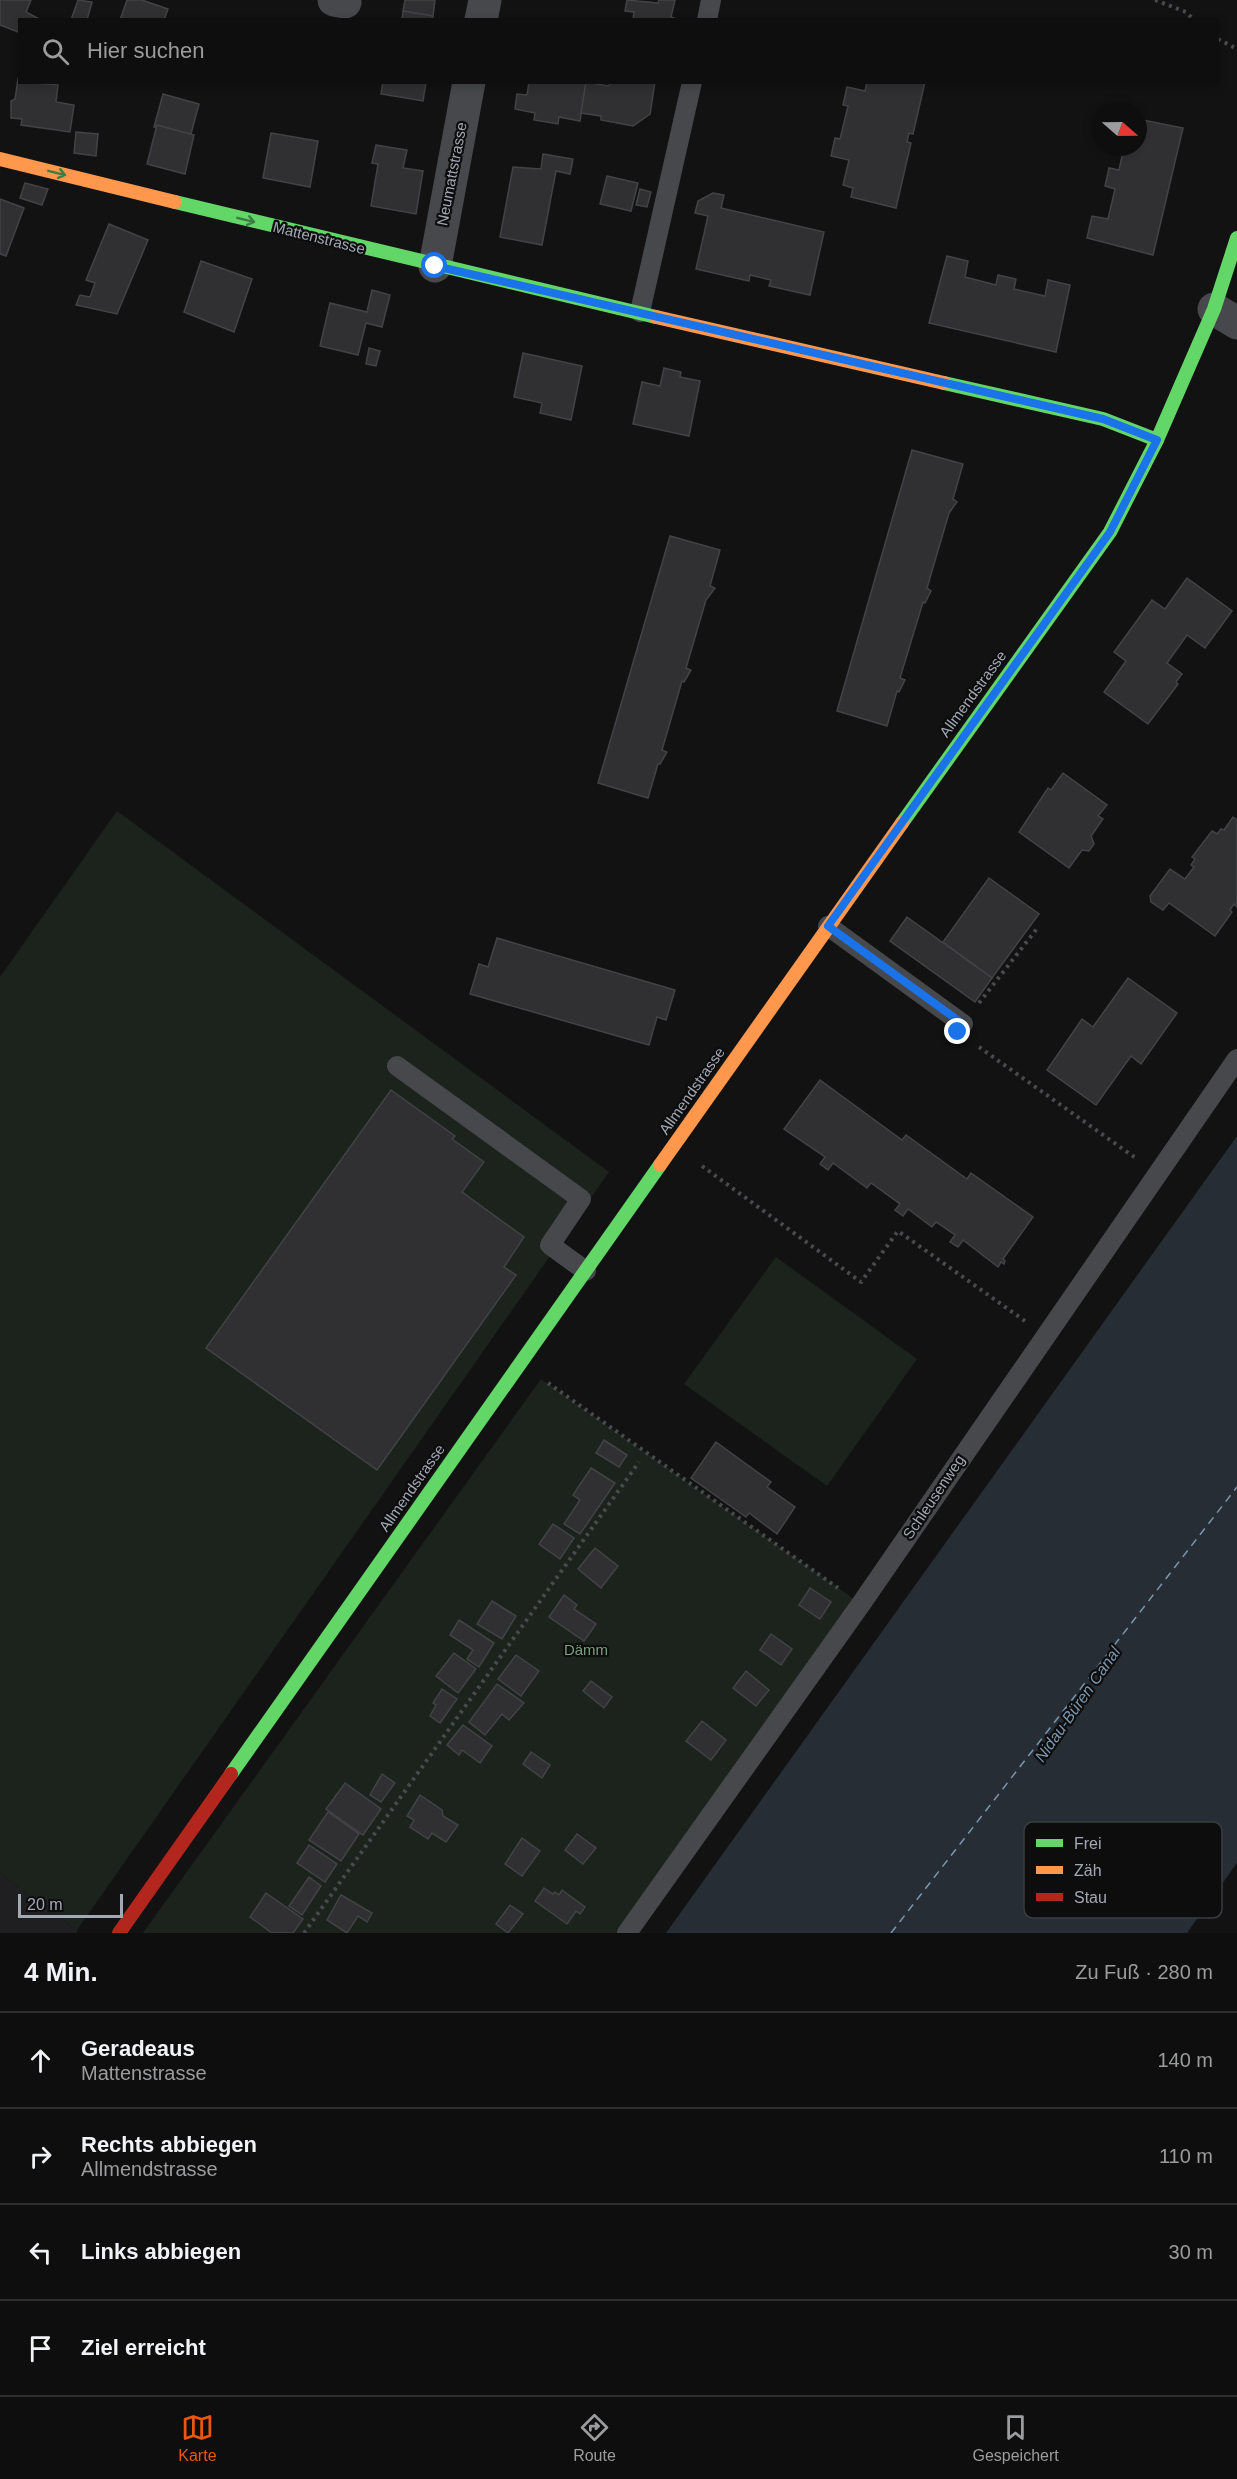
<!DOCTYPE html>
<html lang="de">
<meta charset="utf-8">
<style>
body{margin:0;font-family:Helvetica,sans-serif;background:#1c1c1c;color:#f1f3f6}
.compass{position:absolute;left:1093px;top:102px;width:54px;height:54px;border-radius:50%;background:#0e0e0e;box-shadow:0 3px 9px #0003;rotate:110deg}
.scale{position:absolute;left:18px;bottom:15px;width:105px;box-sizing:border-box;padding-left:6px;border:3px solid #a3a9b4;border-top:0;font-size:16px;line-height:21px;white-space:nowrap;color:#a3a9b4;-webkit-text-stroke:4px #0d0d0e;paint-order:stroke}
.stop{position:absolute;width:18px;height:18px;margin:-14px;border:4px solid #1a73e8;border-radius:50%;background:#fff}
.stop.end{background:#1a73e8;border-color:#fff;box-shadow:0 2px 6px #0008}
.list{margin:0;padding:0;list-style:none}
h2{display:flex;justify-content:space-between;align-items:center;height:78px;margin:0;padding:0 24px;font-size:26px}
h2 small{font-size:20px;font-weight:400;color:#9b9c9e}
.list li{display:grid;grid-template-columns:39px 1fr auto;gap:18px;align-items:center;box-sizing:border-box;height:96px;padding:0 24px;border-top:2px solid #2e2e2e}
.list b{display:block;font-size:22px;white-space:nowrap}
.list p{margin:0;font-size:20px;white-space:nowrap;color:#9b9c9e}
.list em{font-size:20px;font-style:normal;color:#9b9c9e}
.icon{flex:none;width:33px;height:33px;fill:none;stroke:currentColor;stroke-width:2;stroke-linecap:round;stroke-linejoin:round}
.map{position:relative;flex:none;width:1237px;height:1933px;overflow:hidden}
.search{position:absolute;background:#0e0e0e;box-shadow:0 3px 9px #0003;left:18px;right:18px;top:18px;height:66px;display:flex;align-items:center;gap:15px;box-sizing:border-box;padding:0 21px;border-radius:0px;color:#9b9c9e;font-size:22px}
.sheet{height:462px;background:#0e0e0e}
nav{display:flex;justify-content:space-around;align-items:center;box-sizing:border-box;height:84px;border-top:2px solid #2e2e2e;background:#0e0e0e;font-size:16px;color:#9b9c9e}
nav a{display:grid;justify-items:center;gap:3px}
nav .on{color:#ea580c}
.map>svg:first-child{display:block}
.built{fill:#1f1f21}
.green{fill:#1c231d}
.water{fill:#262d34}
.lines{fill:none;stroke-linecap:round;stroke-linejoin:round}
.ferry{stroke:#7a97af;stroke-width:1.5;stroke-dasharray:8 6;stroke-linecap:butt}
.building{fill:#303032;stroke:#424346;stroke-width:1.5}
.path{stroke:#484a4d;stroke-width:4;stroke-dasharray:3 4.5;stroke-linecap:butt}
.lane{stroke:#47484b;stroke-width:20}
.street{stroke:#47484b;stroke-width:33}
.fast{stroke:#63d668;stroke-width:14}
.slow{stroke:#ff974d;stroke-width:14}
.jam{stroke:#b3261e;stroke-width:14}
.oneway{stroke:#3c7c40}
.route{stroke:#1a73e8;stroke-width:8}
.labels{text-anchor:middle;stroke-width:4.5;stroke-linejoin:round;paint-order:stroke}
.street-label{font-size:15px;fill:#a3a9b4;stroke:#0d0d0e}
.park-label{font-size:15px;fill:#7a9f7c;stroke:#0d0d0e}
.water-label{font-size:16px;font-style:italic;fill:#7a97af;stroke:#0d0d0e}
.key{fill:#0d0d0e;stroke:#3a3c40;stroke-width:1.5}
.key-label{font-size:16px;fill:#a3a9b4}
</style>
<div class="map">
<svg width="1237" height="1933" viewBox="0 0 1237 1933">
<rect width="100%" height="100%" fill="#121213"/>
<path class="built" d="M 0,1873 L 77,1930 L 77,1933 L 0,1933 Z"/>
<g class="green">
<path d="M 117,811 L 609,1172 L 77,1930 L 0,1873 L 0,977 Z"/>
<path d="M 776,1257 L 917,1359 L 827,1486 L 684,1384 Z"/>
<path d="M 541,1379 L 861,1604 L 622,1933 L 143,1933 Z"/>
</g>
<path class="water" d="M 1237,1136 L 1237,1863 L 1187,1933 L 666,1933 Z"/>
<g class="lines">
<path class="ferry" d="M 891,1933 L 1237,1487"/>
</g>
<g class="building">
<path d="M 0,0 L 31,0 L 26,12 L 41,20 L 20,20 L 18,32 L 0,25 Z"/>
<path d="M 78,0 L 92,2 L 87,20 L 71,20 Z"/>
<path d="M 127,0 L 142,0 L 168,9 L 164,20 L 120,20 Z"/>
<path d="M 405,0 L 435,0 L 433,16 L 403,11 Z"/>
<path d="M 627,0 L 658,3 L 659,0 L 675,0 L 671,17 L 679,20 L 633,20 L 634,12 L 625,11 Z"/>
<path d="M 403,11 L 433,16 L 432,20 L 402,20 Z"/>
<path d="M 18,79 L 20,82 L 58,85 L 56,102 L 74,105 L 70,132 L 21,125 L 22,119 L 11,118 L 11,101 L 15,99 Z"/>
<path d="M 383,82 L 426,82 L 423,101 L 381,94 Z"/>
<path d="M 529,82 L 586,82 L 580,121 L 559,117 L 558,124 L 534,120 L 535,113 L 515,109 L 517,94 L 527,95 Z"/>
<path d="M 586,82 L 608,86 L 613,82 L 655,82 L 650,114 L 633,126 L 601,120 L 601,116 L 581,113 Z"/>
<path d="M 867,82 L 925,82 L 913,134 L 909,133 L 907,142 L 911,143 L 896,208 L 851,197 L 853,188 L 843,185 L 849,160 L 831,156 L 835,138 L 840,139 L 848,106 L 843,105 L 847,87 L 865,91 Z"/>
<path d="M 163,94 L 199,104 L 191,134 L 154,127 Z"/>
<path d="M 1138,119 L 1183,128 L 1153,255 L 1087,238 L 1092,216 L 1108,219 L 1115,189 L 1105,186 L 1109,168 L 1119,170 L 1124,147 L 1138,147 Z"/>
<path d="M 157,125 L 194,135 L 185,174 L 147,164 Z"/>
<path d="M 76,132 L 98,134 L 96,156 L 74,153 Z"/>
<path d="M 271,133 L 318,141 L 310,187 L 263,178 Z"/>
<path d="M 376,145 L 407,150 L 403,168 L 423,171 L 416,214 L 371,206 L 378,164 L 372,163 Z"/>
<path d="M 543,154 L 573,159 L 570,174 L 556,171 L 542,245 L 500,237 L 513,167 L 541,169 Z"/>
<path d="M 607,176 L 638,183 L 631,211 L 600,204 Z"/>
<path d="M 25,183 L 48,189 L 42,205 L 20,198 Z"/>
<path d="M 640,189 L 651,192 L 647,207 L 636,205 Z"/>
<path d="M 713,193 L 724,195 L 721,208 L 824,232 L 810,295 L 769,286 L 771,280 L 750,275 L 749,281 L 696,269 L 708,216 L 695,213 L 698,201 Z"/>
<path d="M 0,199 L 24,208 L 6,256 L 0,254 Z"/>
<path d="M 109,224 L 148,240 L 117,314 L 76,305 L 80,295 L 90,297 L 95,283 L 86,280 Z"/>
<path d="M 947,256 L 968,261 L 965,277 L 996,285 L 998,275 L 1016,279 L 1014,289 L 1045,296 L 1048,280 L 1070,285 L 1056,352 L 929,323 Z"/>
<path d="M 201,261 L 252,279 L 234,332 L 184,312 Z"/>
<path d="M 372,290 L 390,295 L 382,327 L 366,323 L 358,355 L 320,346 L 330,303 L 367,312 Z"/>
<path d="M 369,348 L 380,351 L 376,366 L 366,364 Z"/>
<path d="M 523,353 L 582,366 L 571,420 L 540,413 L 542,403 L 514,397 Z"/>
<path d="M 664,368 L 681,372 L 680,377 L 700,381 L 689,436 L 633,424 L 642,382 L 660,386 Z"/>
<path d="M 912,450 L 963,464 L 953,499 L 957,502 L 949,513 L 927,588 L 931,591 L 925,603 L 923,602 L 900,678 L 905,680 L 899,692 L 897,691 L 887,726 L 837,711 Z"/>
<path d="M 670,536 L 720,550 L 710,586 L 715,588 L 706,600 L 686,668 L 691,670 L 684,682 L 682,681 L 662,750 L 667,752 L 660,764 L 658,764 L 648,798 L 598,783 Z"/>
<path d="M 1187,578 L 1232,611 L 1205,648 L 1187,635 L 1167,663 L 1182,674 L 1176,682 L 1178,684 L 1148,724 L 1104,692 L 1126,661 L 1114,652 L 1152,600 L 1165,609 Z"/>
<path d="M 1063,773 L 1107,805 L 1098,816 L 1103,819 L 1091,836 L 1094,844 L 1089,851 L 1082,850 L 1069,868 L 1019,832 L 1048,788 L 1051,790 Z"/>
<path d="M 1233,817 L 1237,820 L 1237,907 L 1234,904 L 1230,910 L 1232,912 L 1215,936 L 1169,903 L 1163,910 L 1151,902 L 1150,896 L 1170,869 L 1185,879 L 1194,867 L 1191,865 L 1195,859 L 1192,857 L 1212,831 L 1217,834 L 1221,829 L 1224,830 Z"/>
<path d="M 989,878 L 1039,914 L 992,978 L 943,942 Z"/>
<path d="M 907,917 L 992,978 L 975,1002 L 890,941 Z"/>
<path d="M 497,938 L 675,990 L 666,1020 L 657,1017 L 649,1045 L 470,994 L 479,964 L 488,967 Z"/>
<path d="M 1128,978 L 1177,1013 L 1141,1064 L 1131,1056 L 1096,1105 L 1047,1070 L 1082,1019 L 1093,1027 Z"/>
<path d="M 820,1080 L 902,1140 L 906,1135 L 967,1179 L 971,1173 L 1033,1217 L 1003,1259 L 1005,1261 L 1004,1264 L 1001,1262 L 998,1267 L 963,1240 L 958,1247 L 950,1242 L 955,1235 L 936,1222 L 932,1227 L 908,1209 L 903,1216 L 895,1210 L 900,1204 L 871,1183 L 867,1188 L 833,1163 L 828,1170 L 820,1164 L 825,1157 L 784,1129 Z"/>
<path d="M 391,1090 L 455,1136 L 452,1139 L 484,1162 L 462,1192 L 524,1237 L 504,1267 L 516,1275 L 377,1470 L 206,1348 Z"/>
<path d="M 604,1440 L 627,1455 L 619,1467 L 596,1453 Z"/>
<path d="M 716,1442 L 771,1482 L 767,1487 L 795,1507 L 777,1534 L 749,1513 L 746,1517 L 691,1478 Z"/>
<path d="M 591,1468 L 615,1483 L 580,1534 L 564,1524 L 580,1500 L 573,1495 Z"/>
<path d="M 553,1524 L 574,1538 L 560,1559 L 539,1544 Z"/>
<path d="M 595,1548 L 618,1566 L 601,1588 L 578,1569 Z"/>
<path d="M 810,1588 L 831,1602 L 820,1619 L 799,1605 Z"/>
<path d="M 564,1595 L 577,1605 L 574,1609 L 596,1624 L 584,1641 L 549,1617 Z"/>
<path d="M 492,1601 L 516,1616 L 502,1639 L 477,1624 Z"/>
<path d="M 459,1620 L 494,1643 L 479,1667 L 467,1659 L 473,1650 L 450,1635 Z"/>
<path d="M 771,1634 L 792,1649 L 781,1665 L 760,1650 Z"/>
<path d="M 454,1653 L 476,1669 L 458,1693 L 436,1676 Z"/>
<path d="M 516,1655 L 539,1671 L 521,1696 L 498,1679 Z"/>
<path d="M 746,1671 L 769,1690 L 756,1706 L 733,1688 Z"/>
<path d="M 591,1681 L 612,1697 L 604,1708 L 583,1691 Z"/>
<path d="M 497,1684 L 524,1703 L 509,1720 L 502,1714 L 485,1735 L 469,1722 Z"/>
<path d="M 442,1689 L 457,1699 L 440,1723 L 430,1716 L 436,1705 L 433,1703 Z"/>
<path d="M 702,1721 L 726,1740 L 711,1760 L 686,1741 Z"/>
<path d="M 463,1725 L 492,1746 L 480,1763 L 462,1750 L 459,1755 L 447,1745 Z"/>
<path d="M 531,1752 L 550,1765 L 542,1778 L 523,1764 Z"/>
<path d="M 382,1774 L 395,1783 L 381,1802 L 370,1795 Z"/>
<path d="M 345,1783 L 381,1809 L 363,1835 L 326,1809 Z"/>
<path d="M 420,1795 L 442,1810 L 443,1816 L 458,1825 L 446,1842 L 432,1833 L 428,1839 L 410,1827 L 414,1820 L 407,1816 Z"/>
<path d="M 328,1812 L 359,1834 L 341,1861 L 309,1840 Z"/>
<path d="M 577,1834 L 596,1848 L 583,1864 L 565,1850 Z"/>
<path d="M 522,1838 L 540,1851 L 522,1876 L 505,1864 Z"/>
<path d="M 309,1845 L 337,1864 L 325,1882 L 297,1863 Z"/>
<path d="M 309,1877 L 321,1886 L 302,1915 L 289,1906 Z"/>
<path d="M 544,1888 L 553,1894 L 555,1892 L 559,1895 L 562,1890 L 585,1907 L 580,1914 L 576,1911 L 567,1924 L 535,1901 Z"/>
<path d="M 266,1893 L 303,1919 L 293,1933 L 272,1933 L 250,1917 Z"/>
<path d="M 341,1895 L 372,1913 L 367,1922 L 358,1916 L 347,1933 L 327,1920 Z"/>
<path d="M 510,1905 L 523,1914 L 508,1933 L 496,1924 Z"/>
</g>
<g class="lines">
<g class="path">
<path d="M 1155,0 L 1186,12 L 1194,20"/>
<path d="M 1218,39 L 1237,49"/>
<path d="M 979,1003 L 1039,926"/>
<path d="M 979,1047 L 1137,1159"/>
<path d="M 702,1166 L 861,1282 L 898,1231 L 1025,1321"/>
<path d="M 548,1383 L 838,1588"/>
<path d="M 304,1933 L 639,1462"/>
</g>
<g class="lane">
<path d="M 707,20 L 711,0"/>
<path d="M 640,312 L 692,82"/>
<path d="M 828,926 L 963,1024"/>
<path d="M 397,1066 L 581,1199 L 550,1245 L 586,1271"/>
<path d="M 627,1933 L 861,1604 L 1237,1059"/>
</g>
<g class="street">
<path d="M 334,0 L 345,2"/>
<path d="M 481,20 L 485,0"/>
<path d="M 435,266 L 469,82"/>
<path d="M 1214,309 L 1237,323"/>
</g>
<g class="fast">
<path d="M 175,202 L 656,317"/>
<path d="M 944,383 L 1103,419 L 1157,440"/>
<path d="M 902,823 L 1110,532 L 1157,440 L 1214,309 L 1237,238"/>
<path d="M 231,1774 L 660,1165"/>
</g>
<g class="slow">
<path d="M 0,159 L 175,202"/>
<path d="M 656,317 L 944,383"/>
<path d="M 660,1165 L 902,823"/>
</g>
<path class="jam" d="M 119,1933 L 231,1774"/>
</g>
<defs><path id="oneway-shaft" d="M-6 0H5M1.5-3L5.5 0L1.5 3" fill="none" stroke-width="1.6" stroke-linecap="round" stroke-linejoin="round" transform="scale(1.5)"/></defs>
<g class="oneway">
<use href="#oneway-shaft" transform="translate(57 173) rotate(14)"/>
<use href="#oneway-shaft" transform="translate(246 220) rotate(14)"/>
</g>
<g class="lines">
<path class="route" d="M 435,266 L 1103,419 L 1157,440 L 1110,532 L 828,926 L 963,1024 L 958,1032"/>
</g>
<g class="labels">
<g class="street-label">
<text transform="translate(452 174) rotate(-79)" y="5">Neumattstrasse</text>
<text transform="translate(319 238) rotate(14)" y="5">Mattenstrasse</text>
<text transform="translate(973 694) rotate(-54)" y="5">Allmendstrasse</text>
<text transform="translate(692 1091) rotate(-55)" y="5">Allmendstrasse</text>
<text transform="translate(412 1488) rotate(-55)" y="5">Allmendstrasse</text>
<text transform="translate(934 1497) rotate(-56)" y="5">Schleusenweg</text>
</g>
<g class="park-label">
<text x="586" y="1655">Dämm</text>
</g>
<g class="water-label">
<text transform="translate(1077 1704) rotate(-55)" y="6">Nidau-Büren Canal</text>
</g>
</g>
<rect x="1024" y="1822" width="198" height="96" rx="9" class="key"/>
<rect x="1036" y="1839" width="27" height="8" fill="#63d668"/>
<rect x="1036" y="1866" width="27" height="8" fill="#ff974d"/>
<rect x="1036" y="1893" width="27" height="8" fill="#b3261e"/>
<g class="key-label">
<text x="1074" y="1849">Frei</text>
<text x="1074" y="1876">Zäh</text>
<text x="1074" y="1903">Stau</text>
</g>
</svg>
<svg class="compass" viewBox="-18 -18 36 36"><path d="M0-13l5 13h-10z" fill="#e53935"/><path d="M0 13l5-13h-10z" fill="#9b9c9e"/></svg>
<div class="scale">20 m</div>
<div class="stop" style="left:435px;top:266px"></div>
<div class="stop end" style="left:958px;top:1032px"></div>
<div class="search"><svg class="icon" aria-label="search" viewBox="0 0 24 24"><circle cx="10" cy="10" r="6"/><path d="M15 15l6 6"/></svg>Hier suchen</div>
</div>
<section class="sheet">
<h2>4 Min.<small>Zu Fuß · 280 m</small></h2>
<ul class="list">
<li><svg class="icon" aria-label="ahead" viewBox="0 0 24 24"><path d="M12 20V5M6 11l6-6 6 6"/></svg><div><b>Geradeaus</b><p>Mattenstrasse</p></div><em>140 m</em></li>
<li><svg class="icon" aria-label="right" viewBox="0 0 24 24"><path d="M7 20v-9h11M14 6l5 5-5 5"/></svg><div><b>Rechts abbiegen</b><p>Allmendstrasse</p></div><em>110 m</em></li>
<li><svg class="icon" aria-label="left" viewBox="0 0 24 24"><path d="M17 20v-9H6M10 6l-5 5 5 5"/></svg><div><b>Links abbiegen</b></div><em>30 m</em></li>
<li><svg class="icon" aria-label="arrive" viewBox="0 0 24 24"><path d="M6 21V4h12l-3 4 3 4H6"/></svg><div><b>Ziel erreicht</b></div></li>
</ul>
</section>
<nav>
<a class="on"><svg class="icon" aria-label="map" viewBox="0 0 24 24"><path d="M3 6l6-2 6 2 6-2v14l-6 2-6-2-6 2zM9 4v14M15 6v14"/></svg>Karte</a>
<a><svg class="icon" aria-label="directions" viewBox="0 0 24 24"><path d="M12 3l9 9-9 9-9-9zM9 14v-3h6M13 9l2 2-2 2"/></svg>Route</a>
<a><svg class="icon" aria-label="saved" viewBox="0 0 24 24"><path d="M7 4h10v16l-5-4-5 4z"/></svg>Gespeichert</a>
</nav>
